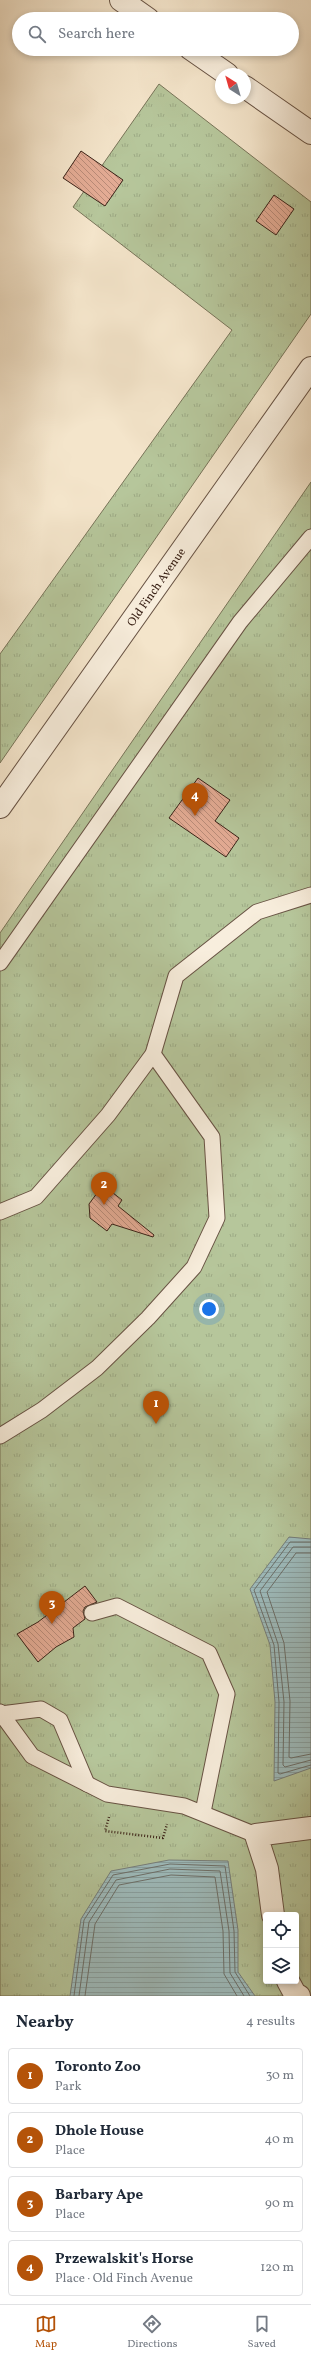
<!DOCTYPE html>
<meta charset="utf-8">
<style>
body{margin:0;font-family:Vollkorn,serif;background:#f6f6f7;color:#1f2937}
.controls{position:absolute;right:12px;bottom:12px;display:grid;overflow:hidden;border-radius:4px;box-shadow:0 2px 6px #0003}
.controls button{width:36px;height:36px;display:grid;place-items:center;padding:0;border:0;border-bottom:1px solid #e0e1e3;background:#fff;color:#1f2937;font:20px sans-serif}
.compass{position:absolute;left:215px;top:68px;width:36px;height:36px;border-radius:50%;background:#fff;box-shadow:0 2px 6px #0003;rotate:323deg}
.you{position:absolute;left:209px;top:1309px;width:14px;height:14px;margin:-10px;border:3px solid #fff;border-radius:50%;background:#1a73e8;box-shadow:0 0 0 6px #1a73e833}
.badge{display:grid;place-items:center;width:26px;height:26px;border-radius:50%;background:#b45309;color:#fff;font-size:13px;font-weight:700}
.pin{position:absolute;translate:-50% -33px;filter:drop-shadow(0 1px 2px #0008)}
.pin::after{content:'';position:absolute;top:21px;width:14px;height:12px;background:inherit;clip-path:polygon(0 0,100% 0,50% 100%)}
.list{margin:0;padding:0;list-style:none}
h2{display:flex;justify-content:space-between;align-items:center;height:52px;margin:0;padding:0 16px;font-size:17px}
h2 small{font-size:13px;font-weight:400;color:#747a83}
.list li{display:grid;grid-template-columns:26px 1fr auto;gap:12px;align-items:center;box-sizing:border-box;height:56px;margin:0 8px 8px;padding:0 8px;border:1px solid #e0e1e3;border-radius:4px}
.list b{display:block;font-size:15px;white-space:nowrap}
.list p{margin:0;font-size:13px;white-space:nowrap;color:#747a83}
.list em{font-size:13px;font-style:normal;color:#747a83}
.icon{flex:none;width:22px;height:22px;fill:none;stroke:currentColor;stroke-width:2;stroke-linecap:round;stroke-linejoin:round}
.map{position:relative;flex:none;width:311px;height:1996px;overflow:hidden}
.search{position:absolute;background:#fff;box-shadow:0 2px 6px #0003;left:12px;right:12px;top:12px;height:44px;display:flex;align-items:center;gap:10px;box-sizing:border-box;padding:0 14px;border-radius:22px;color:#747a83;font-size:15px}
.sheet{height:308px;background:#fff}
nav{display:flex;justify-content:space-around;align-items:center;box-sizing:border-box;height:56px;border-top:1px solid #e0e1e3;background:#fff;font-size:11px;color:#747a83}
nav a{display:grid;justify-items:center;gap:2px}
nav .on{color:#b45309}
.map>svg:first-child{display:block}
.park{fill:url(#park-tufts);stroke:#787459;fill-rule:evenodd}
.water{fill:url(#water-rules);stroke:#767f7c}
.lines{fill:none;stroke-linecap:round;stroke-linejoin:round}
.shore{stroke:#6c706b;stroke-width:1}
.building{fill:url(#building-back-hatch);stroke:#3a2217}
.service-casing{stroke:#685344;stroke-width:17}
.pedestrian-casing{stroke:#685344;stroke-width:24}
.tertiary-casing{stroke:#685344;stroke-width:24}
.path{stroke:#3a2217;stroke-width:2.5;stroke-dasharray:1 2;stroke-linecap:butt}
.service{stroke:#f8eedd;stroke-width:15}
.pedestrian{stroke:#f8eedd;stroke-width:22}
.tertiary{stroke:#f8eedd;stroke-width:22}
.labels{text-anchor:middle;stroke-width:4;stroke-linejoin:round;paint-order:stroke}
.street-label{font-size:12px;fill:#3a2217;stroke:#f8eedd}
</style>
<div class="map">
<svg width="311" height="1996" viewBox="0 0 311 1996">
<defs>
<pattern id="park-tufts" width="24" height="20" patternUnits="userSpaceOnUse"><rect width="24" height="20" fill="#b6c69b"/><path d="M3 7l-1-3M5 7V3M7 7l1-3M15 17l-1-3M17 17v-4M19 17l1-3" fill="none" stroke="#9daa85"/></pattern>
<pattern id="water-rules" width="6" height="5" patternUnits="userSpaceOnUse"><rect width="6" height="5" fill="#9ebdbf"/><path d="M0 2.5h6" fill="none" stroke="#89a2a3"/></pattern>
<pattern id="building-back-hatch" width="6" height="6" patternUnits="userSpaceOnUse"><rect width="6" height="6" fill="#e3ab94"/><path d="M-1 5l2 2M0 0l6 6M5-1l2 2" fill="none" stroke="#b98b78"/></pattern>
</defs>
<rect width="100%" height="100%" fill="#f4e5cb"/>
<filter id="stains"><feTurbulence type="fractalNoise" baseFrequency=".005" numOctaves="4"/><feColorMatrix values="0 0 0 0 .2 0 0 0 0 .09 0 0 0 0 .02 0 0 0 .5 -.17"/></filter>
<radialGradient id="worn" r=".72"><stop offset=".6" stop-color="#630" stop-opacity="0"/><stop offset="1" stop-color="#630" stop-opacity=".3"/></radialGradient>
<g class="park">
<path d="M 159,84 L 311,202 L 311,314 L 0,763 L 0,654 L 232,330 L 73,207 Z"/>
<path d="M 311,482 L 311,1996 L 0,1996 L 0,933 ZM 266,1915 L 296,1915 L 296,1981 L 266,1981 Z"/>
</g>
<g class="water">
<path d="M 289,1537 L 311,1539 L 311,1768 L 274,1781 L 275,1702 L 270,1645 L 250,1589 Z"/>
<path d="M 169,1860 L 228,1861 L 238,1930 L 238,1972 L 255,1996 L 70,1996 L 81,1919 L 111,1871 Z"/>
</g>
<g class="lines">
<g class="shore">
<path d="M 311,1542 L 290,1542 L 254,1590 L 274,1645 L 279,1702 L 278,1773 L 280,1774 L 311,1765"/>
<path d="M 311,1547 L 293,1547 L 260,1591 L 278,1644 L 284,1702 L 283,1765 L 285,1767 L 311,1760"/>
<path d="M 311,1553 L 296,1553 L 267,1592 L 284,1643 L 290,1701 L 289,1757 L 291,1758 L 311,1754"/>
<path d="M 74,1996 L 84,1920 L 113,1875 L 170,1864 L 225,1866 L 234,1931 L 235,1972 L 250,1996"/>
<path d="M 79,1996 L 89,1922 L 116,1880 L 170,1869 L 220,1871 L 229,1931 L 230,1973 L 244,1996"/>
<path d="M 85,1996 L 95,1924 L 119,1885 L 171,1875 L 215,1877 L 223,1931 L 224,1974 L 237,1996"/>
</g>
</g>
<g class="building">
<path d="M 81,151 L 123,180 L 105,206 L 63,178 Z"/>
<path d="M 274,195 L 294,209 L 276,235 L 256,221 Z"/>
<path d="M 198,778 L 230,800 L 215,821 L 239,838 L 226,857 L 169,818 Z"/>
<path d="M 103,1185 L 122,1200 L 118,1206 L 154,1235 L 153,1237 L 112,1224 L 107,1231 L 90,1218 L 89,1204 Z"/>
<path d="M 85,1586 L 97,1602 L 85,1607 L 83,1611 L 85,1619 L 73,1628 L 74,1637 L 56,1647 L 38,1662 L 17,1634 L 38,1622 Z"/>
</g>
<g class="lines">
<defs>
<g id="service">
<path d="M 0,963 L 240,622 L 311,537"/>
<path d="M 0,1212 L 36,1197 L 108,1115 L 153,1054 L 176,976 L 257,912 L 311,895"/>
<path d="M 0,1436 L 42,1410 L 97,1368 L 148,1318 L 194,1267 L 217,1218 L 212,1137 L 153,1054"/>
<path d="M 92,1613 L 117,1606 L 209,1653 L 227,1694 L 203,1812"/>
<path d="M 0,1712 L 32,1756 L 107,1794 L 184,1806 L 256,1835"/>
<path d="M 1,1714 L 41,1709 L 60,1720 L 87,1784"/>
</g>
<g id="pedestrian">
<path d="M 273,1915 L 267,1869 L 256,1835 L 311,1828"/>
<path d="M 288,1981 L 295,1994 L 299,1996"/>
</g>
<g id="tertiary">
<path d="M 121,0 L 148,19"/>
<path d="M 191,49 L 227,74"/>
<path d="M 245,87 L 311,133"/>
<path d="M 0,807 L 311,368"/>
</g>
</defs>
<use href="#service" class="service-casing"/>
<use href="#pedestrian" class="pedestrian-casing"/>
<use href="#tertiary" class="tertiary-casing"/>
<path class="path" d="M 109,1817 L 105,1831 L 163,1838 L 167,1824"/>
<use href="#service" class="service"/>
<use href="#pedestrian" class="pedestrian"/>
<use href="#tertiary" class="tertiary"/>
</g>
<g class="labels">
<g class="street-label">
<text transform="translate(156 587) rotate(-55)" y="4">Old Finch Avenue</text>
</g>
</g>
<rect width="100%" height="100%" filter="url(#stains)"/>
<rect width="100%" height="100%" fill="url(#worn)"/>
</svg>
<div class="controls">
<button><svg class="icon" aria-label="locate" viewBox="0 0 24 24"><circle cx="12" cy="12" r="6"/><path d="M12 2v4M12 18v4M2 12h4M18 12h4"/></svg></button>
<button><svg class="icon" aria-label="layers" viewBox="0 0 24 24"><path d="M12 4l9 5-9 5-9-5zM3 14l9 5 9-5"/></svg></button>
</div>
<svg class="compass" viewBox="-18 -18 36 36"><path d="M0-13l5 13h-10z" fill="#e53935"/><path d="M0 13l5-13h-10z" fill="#747a83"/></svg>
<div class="you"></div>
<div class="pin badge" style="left:156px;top:1424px">1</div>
<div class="pin badge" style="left:104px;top:1205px">2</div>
<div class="pin badge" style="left:52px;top:1624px">3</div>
<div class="pin badge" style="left:195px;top:816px">4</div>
<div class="search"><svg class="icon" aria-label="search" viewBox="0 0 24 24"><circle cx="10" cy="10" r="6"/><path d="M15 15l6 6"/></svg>Search here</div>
</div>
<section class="sheet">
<h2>Nearby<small>4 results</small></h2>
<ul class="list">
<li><span class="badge">1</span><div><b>Toronto Zoo</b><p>Park</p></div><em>30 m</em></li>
<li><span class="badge">2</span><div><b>Dhole House</b><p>Place</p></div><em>40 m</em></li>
<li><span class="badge">3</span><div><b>Barbary Ape</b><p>Place</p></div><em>90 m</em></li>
<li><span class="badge">4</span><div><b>Przewalskit's Horse</b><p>Place · Old Finch Avenue</p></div><em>120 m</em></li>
</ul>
</section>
<nav>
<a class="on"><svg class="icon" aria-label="map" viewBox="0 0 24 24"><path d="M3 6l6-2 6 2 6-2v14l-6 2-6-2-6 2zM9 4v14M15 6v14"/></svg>Map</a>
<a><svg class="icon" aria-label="directions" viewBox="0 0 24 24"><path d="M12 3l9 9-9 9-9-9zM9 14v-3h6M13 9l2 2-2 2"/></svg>Directions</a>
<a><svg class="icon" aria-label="saved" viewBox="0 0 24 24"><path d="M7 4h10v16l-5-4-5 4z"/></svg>Saved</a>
</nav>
